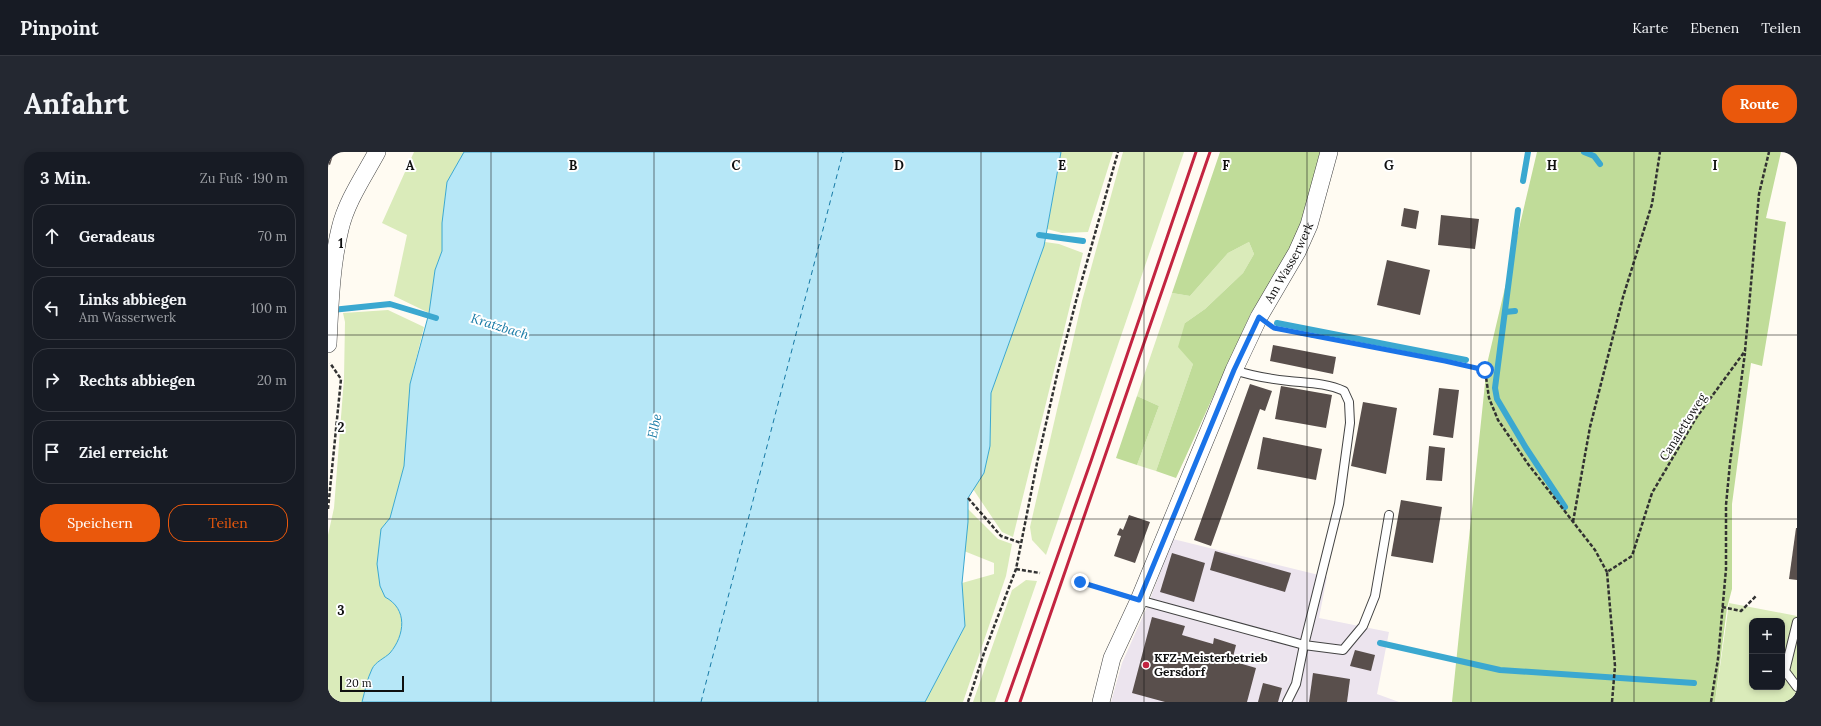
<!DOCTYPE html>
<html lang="de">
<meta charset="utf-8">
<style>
body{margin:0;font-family:Lora,serif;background:#242831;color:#f1f3f6}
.controls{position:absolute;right:12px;bottom:12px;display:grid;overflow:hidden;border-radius:8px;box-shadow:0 2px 6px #0003}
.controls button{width:36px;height:36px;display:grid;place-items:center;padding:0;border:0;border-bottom:1px solid #363941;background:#171b24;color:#f1f3f6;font:20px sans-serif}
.scale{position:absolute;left:12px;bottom:10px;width:64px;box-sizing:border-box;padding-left:4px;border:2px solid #101010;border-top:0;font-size:11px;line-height:14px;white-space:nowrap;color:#101010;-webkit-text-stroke:3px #fff;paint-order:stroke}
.stop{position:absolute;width:12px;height:12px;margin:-9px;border:3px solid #1a73e8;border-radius:50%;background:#fff}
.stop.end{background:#1a73e8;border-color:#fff;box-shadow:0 1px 4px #0008}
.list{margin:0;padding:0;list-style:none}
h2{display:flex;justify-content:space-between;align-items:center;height:52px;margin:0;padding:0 16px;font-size:17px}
h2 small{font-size:13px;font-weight:400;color:#9ea1a6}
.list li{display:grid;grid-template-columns:26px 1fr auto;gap:12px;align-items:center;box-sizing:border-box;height:64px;margin:0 8px 8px;padding:0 8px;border:1px solid #363941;border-radius:16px}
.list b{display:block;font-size:15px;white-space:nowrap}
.list p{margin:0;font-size:13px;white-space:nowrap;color:#9ea1a6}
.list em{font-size:13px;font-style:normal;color:#9ea1a6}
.actions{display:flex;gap:8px;padding:12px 16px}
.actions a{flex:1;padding:9px 0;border:1px solid #ea580c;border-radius:16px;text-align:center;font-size:14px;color:#ea580c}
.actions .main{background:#ea580c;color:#fff}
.icon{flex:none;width:22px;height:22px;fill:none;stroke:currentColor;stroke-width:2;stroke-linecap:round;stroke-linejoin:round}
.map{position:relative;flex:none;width:1469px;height:550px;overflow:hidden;border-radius:16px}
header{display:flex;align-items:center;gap:24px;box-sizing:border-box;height:56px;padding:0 20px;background:#171b24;border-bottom:1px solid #363941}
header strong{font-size:19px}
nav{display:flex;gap:22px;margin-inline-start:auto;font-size:14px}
.intro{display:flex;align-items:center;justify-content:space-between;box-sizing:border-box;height:96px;padding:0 24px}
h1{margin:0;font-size:28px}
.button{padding:10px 18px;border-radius:16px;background:#ea580c;color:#fff;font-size:14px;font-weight:700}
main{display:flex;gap:24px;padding:0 24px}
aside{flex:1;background:#171b24;border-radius:16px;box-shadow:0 2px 6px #0003}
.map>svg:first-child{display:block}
.industrial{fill:#ece4ee}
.green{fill:#daebba;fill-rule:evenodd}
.forest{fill:#c0dc99}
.water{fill:#b6e7f7;stroke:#3ba8d0}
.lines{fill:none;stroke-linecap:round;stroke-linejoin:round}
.stream{stroke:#3ba8d0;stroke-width:6}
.ferry{stroke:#1579a5;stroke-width:1;stroke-dasharray:5 4;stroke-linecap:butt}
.building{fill:#594f4c}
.service-casing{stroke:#434343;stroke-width:10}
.minor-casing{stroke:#434343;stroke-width:18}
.path{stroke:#323232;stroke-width:2.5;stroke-dasharray:4 2;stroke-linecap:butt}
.service{stroke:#fff;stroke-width:8}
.minor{stroke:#fff;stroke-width:17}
.rail{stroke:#c32440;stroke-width:3}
.route{stroke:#1a73e8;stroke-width:5}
.grid{fill:none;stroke:#101010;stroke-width:1;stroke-opacity:0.55}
.poi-dot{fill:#c32440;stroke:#fff;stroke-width:1.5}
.labels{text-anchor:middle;stroke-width:4;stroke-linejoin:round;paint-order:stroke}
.street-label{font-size:12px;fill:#101010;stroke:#fff}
.poi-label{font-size:12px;font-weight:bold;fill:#101010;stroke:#fff;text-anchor:start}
.water-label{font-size:13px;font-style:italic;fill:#1579a5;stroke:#fff}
.grid-label{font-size:13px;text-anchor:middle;font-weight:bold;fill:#101010;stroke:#fff;stroke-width:4;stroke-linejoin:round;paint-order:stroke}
</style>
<header>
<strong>Pinpoint</strong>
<nav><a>Karte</a><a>Ebenen</a><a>Teilen</a></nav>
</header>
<div class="intro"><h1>Anfahrt</h1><a class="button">Route</a></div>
<main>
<aside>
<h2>3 Min.<small>Zu Fuß · 190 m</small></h2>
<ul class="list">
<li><svg class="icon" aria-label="ahead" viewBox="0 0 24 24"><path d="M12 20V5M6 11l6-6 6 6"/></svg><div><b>Geradeaus</b></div><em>70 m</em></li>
<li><svg class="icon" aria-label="left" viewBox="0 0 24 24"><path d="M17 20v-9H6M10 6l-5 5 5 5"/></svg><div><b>Links abbiegen</b><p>Am Wasserwerk</p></div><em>100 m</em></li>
<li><svg class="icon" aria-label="right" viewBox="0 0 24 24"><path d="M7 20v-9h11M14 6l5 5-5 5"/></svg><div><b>Rechts abbiegen</b></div><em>20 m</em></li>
<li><svg class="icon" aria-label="arrive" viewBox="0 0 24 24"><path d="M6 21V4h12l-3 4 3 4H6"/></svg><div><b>Ziel erreicht</b></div></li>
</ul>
<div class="actions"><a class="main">Speichern</a><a>Teilen</a></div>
</aside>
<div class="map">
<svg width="1469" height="550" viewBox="0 0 1469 550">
<rect width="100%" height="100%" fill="#fffbf2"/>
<path class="industrial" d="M 845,387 L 999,425 L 991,466 L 1061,480 L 1049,542 L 1071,550 L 783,550 L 794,511 L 819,455 Z"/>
<g class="green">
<path d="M 86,0 L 136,0 L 119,30 L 114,71 L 114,99 L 107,118 L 101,161 L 66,144 L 79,83 L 54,71 Z"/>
<path d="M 733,0 L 785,0 L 760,80 L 734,81 L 719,77 Z"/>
<path d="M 795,0 L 856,0 L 718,403 L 704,388 L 702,375 L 754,149 Z"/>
<path d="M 717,90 L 731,92 L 755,101 L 685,385 L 674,380 L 645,337 L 656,321 L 662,294 L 663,241 Z"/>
<path d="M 921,90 L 926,102 L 915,121 L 877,157 L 857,171 L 865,212 L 828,319 L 809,313 L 831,254 L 809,244 L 844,141 L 862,144 L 900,101 Z"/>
<path d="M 60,158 L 96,175 L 82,232 L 76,314 L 62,366 L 53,377 L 57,445 C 80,457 77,483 62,501 C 57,506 47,510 44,517 C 39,527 37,539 34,550 L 0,550 L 0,383 L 6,356 L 16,226 L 17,170 L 15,161 Z"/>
<path d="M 640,357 L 670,387 L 684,392 L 678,424 L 635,550 L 597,550 L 637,474 L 634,431 L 666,422 L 666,411 L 636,399 Z"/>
<path d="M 698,428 L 709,429 L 667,550 L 645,550 L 684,438 Z"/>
<path d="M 1401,451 L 1469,464 L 1469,550 L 1387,550 ZM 1424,469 L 1454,469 L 1454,535 L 1424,535 Z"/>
</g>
<g class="forest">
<path d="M 892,0 L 993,0 L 974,69 L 961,100 L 923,161 L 848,326 L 828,319 L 865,212 L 850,195 L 857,171 L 877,157 L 915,121 L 926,102 L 921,90 L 900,101 L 862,144 L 844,141 Z"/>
<path d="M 1209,0 L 1453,0 L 1438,66 L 1458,70 L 1434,214 L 1423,211 L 1404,352 L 1404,437 L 1399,456 L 1387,550 L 1124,550 L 1159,212 Z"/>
<path d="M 809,244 L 831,254 L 809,313 L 788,306 Z"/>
</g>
<path class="water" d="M 136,0 L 733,0 L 716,94 L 663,241 L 662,294 L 656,321 L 640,346 L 640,370 L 634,431 L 637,474 L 597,550 L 34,550 C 37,539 39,527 44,517 C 47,510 57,506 62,501 C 77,483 80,457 57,445 L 52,434 L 49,412 L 53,377 L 62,366 L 76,314 L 82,232 L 101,161 L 107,118 L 114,99 L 114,71 L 119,30 Z"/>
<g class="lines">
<g class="stream">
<path d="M 1256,0 L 1266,4 L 1272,12"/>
<path d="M 1195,29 L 1200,0"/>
<path d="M 1190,58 L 1167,236 L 1169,247 L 1198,296 L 1237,355"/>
<path d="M 711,83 L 755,89"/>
<path d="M 4,158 L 62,152 L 108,166"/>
<path d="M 1177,160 L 1187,159"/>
<path d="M 949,171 L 1138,208"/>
<path d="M 1052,491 L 1172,518 L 1366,531"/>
</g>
<path class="ferry" d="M 373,550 L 515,0"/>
</g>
<g class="building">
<path d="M 0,0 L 6,0 L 2,13 L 0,12 Z"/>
<path d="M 1076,56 L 1091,59 L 1088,77 L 1073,74 Z"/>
<path d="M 1113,63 L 1151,67 L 1147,97 L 1110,93 Z"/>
<path d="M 1059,108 L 1102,118 L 1092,163 L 1049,153 Z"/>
<path d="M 945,193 L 1008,205 L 1005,222 L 942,209 Z"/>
<path d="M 922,232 L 944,239 L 937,259 L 932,257 L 883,394 L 866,388 Z"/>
<path d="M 953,234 L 1004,243 L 998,276 L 947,267 Z"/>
<path d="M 1111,236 L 1131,238 L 1125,286 L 1105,283 Z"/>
<path d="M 1035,250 L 1069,256 L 1058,322 L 1023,314 Z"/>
<path d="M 935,285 L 994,297 L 988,328 L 929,317 Z"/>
<path d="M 1101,294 L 1117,296 L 1114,329 L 1098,328 Z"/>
<path d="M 1073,348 L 1114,355 L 1105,411 L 1063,404 Z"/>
<path d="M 801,363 L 822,370 L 807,411 L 786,404 L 793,384 L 789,383 L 792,376 L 795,378 Z"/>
<path d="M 1468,376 L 1469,376 L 1469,428 L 1461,427 Z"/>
<path d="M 887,399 L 963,421 L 957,440 L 882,418 Z"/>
<path d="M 844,401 L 877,411 L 866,450 L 832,440 Z"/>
<path d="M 824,465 L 857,474 L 854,483 L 885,492 L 886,486 L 908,493 L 904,509 L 928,516 L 919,550 L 837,550 L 804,541 Z"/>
<path d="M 1027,498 L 1047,503 L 1043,519 L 1022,514 Z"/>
<path d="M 985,521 L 1022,527 L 1019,550 L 981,550 Z"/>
<path d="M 935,531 L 954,536 L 950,550 L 930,550 Z"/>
</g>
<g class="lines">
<defs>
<g id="service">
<path d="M 906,218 C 924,224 942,227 961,229 C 980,231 999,231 1016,239 L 1021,250 L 1022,271 L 1011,352 L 976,493 L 968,532 L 959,550"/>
<path d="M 811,448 L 976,493 L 1015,498 L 1035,474 L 1047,444 L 1061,363"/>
<path d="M 1469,470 L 1457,519 L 1469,535"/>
</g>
<g id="minor">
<path d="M 0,192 C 2,154 3,114 12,77 C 18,50 36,24 49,0"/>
<path id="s1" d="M 773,550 L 784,506 L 811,448 L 906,218 L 931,165 L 969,100 L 981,73 L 1001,0"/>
</g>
</defs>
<use href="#service" class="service-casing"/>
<use href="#minor" class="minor-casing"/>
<g class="path">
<path d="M 947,177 L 1117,209 L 1157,218 L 1161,246 L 1170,268 L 1200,312 L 1267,398 L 1279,420"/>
<path d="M 640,346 L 673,384 L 693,391"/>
<path d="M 0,357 L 13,227 L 2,211"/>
<path d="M 1245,370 L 1262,275 L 1295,145 L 1324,52 L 1332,0"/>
<path d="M 688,417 L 712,421"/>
<path d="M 752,430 L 794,442"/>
<path d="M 1394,455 L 1413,459 L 1428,444"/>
<path d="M 640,550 L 656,501 L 688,417 L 709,311 L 729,223 L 748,149 L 790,0"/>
<path d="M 1284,550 L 1287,514 L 1279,420 L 1304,404 L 1324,341 L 1368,266 L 1417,199 L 1431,42 L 1441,0"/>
<path d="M 1383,550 L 1390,507 L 1398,417 L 1398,353 L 1402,311 L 1417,201"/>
</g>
<use href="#service" class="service"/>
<use href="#minor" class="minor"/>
<g class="rail">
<path d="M 678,550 L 763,309 L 868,0"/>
<path d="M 692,550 L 882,0"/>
</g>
</g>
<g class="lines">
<path class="route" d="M 752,430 L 811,448 L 906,218 L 931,165 L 946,176 L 1117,209 L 1157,218"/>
</g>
<path class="grid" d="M 163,0 L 163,550M 326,0 L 326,550M 490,0 L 490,550M 653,0 L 653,550M 816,0 L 816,550M 979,0 L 979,550M 1143,0 L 1143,550M 1306,0 L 1306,550M 0,183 L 1469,183M 0,367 L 1469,367"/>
<circle class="poi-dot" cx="818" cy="513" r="4"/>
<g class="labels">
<g class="street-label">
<text dy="4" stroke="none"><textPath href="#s1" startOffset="479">Am Wasserwerk</textPath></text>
<text transform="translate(1355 275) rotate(-58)" y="4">Canalettoweg</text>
</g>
<g class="poi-label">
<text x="826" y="510">KFZ-Meisterbetrieb<tspan x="826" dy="14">Gersdorf</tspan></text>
</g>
<g class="water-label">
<text transform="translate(172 174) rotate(17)" y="5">Kratzbach</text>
<text transform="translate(326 274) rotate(-78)" y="5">Elbe</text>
</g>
</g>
<g class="grid-label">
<text x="82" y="18">A</text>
<text x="245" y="18">B</text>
<text x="408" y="18">C</text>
<text x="571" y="18">D</text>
<text x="734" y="18">E</text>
<text x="898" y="18">F</text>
<text x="1061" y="18">G</text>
<text x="1224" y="18">H</text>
<text x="1387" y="18">I</text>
<text x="13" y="96">1</text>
<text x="13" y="280">2</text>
<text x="13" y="463">3</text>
</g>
</svg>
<div class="controls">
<button>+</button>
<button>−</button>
</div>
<div class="scale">20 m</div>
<div class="stop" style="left:1157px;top:218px"></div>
<div class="stop end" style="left:752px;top:430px"></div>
</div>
</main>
